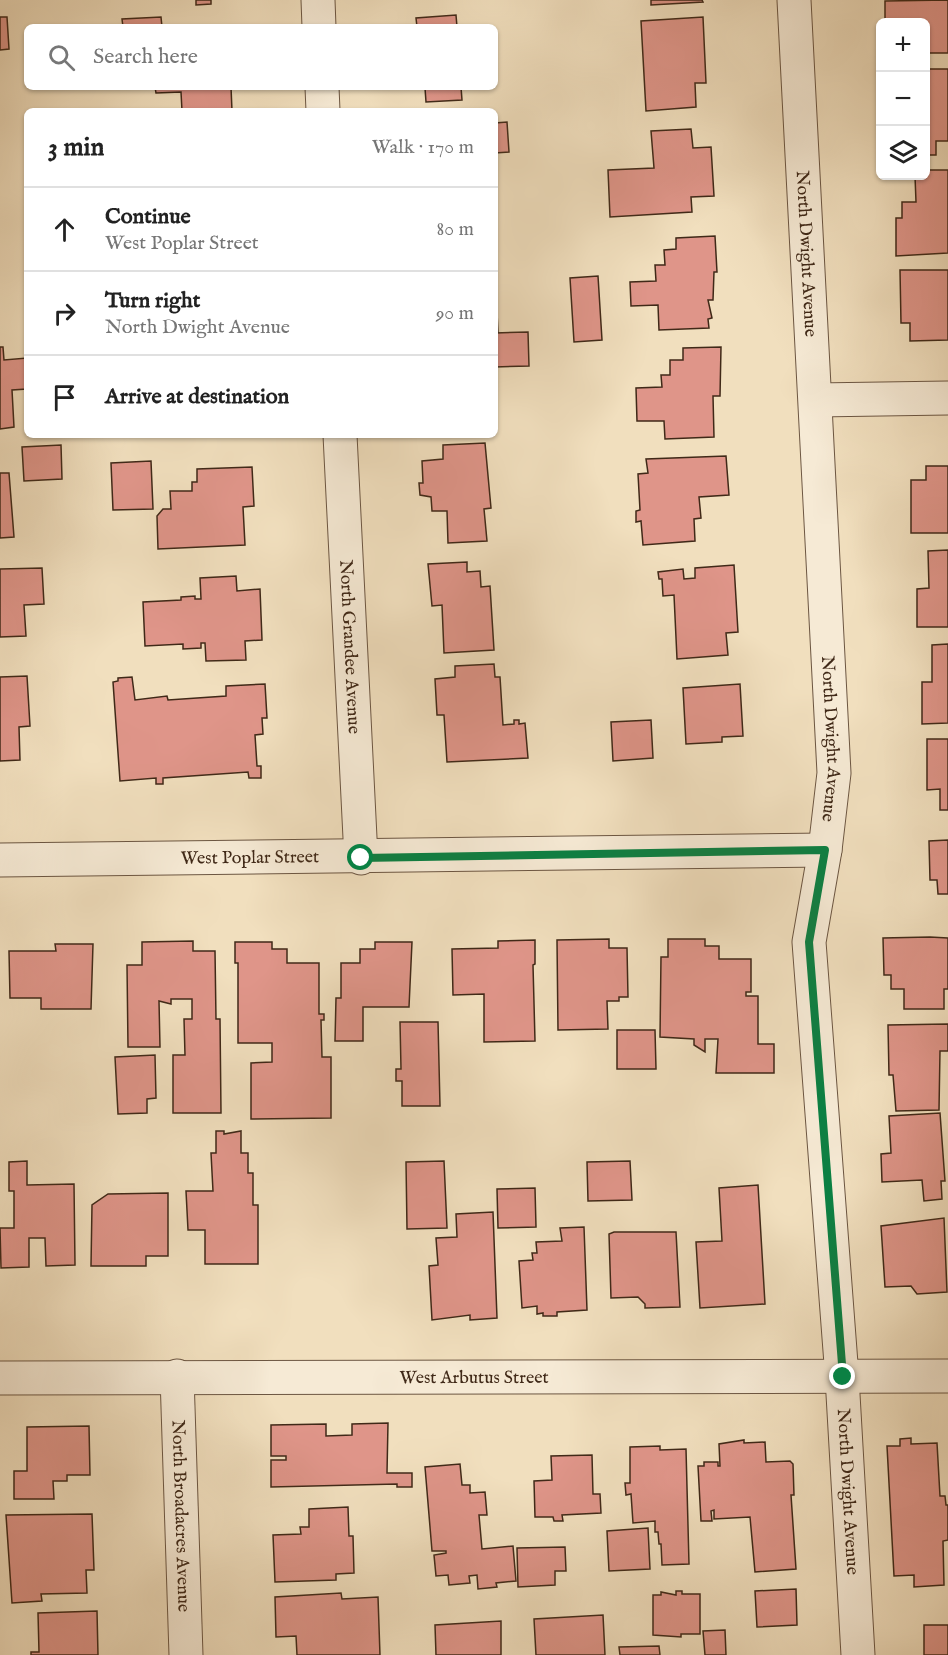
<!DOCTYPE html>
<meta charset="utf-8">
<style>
body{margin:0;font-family:"IM FELL English",serif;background:#f6f6f6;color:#222}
.controls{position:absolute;right:18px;top:18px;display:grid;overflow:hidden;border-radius:9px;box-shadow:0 2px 4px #0004}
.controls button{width:54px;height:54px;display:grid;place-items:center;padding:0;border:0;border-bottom:2px solid #e0e0e0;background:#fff;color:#222;font:30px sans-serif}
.stop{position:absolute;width:18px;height:18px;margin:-14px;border:4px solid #0b8043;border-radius:50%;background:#fff}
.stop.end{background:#0b8043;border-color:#fff;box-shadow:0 2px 6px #0008}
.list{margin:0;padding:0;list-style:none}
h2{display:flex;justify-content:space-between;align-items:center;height:78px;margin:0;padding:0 24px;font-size:26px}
h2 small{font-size:20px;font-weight:400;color:#767676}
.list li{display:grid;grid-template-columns:39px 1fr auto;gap:18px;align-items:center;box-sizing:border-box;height:84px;padding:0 24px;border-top:2px solid #e0e0e0}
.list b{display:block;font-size:22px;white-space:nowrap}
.list p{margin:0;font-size:20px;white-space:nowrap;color:#767676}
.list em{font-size:20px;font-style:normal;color:#767676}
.icon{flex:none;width:33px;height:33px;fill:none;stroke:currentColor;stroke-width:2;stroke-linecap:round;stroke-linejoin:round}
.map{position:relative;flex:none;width:948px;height:1655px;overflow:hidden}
.search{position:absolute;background:#fff;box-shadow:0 2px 4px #0004;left:24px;top:24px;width:474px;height:66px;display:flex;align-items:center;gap:15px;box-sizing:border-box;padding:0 21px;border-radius:9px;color:#767676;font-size:22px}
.panel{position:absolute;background:#fff;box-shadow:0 2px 4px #0004;left:24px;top:108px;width:474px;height:330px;border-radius:9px}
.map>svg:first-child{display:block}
.building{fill:#df9589;stroke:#402918;stroke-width:1.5}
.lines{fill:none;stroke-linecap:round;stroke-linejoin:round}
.minor-casing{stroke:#6c5642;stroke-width:35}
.minor{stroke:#f6ead5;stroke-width:33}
.route{stroke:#0b8043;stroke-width:8}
.labels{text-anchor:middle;stroke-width:6;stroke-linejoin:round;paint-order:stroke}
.street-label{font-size:18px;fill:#402918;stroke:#f6ead5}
</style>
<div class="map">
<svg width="948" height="1655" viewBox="0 0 948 1655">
<rect width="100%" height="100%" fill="#f1dfbe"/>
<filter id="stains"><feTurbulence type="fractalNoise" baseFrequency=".00333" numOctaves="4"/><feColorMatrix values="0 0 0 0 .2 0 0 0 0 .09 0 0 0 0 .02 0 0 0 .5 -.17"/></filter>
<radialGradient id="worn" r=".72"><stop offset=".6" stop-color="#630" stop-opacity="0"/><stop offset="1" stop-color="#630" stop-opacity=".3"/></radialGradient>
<g class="building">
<path d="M 196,0 L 211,0 L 211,4 L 196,5 Z"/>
<path d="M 651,0 L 702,0 L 703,2 L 651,5 Z"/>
<path d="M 948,0 L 948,53 L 926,53 L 926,22 L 885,22 L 885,1 Z"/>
<path d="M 456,15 L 457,27 L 417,27 L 416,18 Z"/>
<path d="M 0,17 L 7,17 L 9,49 L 0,50 Z"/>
<path d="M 161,17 L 162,27 L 123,27 L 122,19 Z"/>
<path d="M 703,17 L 706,83 L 695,83 L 696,107 L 646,111 L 641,21 Z"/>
<path d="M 927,69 L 948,69 L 948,141 L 936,141 L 936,155 L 926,155 Z"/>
<path d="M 155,87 L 231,87 L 232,111 L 182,111 L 181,92 L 156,93 Z"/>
<path d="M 402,87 L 461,87 L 462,100 L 426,102 L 425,88 L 402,89 Z"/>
<path d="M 507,122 L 509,152 L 495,153 L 495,123 Z"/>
<path d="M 691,129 L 693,148 L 711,147 L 714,196 L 691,197 L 692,212 L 610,217 L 608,170 L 654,168 L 651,131 Z"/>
<path d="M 926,170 L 948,170 L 948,253 L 896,256 L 896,218 L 902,218 L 902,202 L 916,202 L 915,176 L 926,176 Z"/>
<path d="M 715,236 L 717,272 L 714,272 L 713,300 L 708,300 L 712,318 L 708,319 L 709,328 L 659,330 L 658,305 L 631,306 L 630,282 L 656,281 L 655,265 L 665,265 L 664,250 L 676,249 L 676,238 Z"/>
<path d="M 495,270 L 498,333 L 495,333 Z"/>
<path d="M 900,270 L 948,270 L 948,340 L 910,341 L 910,323 L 901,323 Z"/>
<path d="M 598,276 L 602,340 L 574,342 L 570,278 Z"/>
<path d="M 528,332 L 529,366 L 495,367 L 495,333 Z"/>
<path d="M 0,347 L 3,347 L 4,360 L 27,358 L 27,389 L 12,390 L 14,427 L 0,429 Z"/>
<path d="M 721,347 L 720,396 L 713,396 L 714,437 L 665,439 L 664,421 L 637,421 L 636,388 L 662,387 L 661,375 L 670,375 L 670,360 L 683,360 L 683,348 Z"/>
<path d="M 485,443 L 491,508 L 484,509 L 487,541 L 448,543 L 447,511 L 432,511 L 431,497 L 420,495 L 419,483 L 423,483 L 422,461 L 443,459 L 443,445 Z"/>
<path d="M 61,445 L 62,479 L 24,481 L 22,447 Z"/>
<path d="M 726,456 L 729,495 L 699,497 L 701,518 L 694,519 L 695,541 L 643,545 L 641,521 L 636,522 L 636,511 L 640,510 L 638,474 L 648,473 L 646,459 Z"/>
<path d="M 151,461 L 153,509 L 113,510 L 111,463 Z"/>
<path d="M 926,466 L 948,466 L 948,533 L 911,533 L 911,480 L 926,480 Z"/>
<path d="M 252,467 L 254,506 L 243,507 L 245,545 L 158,549 L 157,516 L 163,509 L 171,509 L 170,491 L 192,491 L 192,482 L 197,482 L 197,469 Z"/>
<path d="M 0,473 L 9,473 L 14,537 L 0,538 Z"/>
<path d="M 948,550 L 948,627 L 917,627 L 917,589 L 929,588 L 928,551 Z"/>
<path d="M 467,562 L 467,572 L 480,571 L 481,587 L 490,586 L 494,650 L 444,653 L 442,605 L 432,606 L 428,564 Z"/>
<path d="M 734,565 L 738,632 L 726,633 L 728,655 L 677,659 L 674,595 L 663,596 L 662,579 L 659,579 L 658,572 L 683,569 L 684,579 L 695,578 L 695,568 Z"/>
<path d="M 42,568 L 44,604 L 24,605 L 26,636 L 0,637 L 0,569 Z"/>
<path d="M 236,576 L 237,591 L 260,589 L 262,640 L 245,641 L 246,660 L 206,661 L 205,643 L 201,643 L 201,648 L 183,649 L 183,644 L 145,646 L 143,602 L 181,600 L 181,597 L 195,596 L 195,599 L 201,599 L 200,578 Z"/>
<path d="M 948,644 L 948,723 L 922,724 L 922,682 L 932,682 L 932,645 Z"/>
<path d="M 494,664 L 495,677 L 500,677 L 503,725 L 514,724 L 514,720 L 519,720 L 519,724 L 525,723 L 528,758 L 447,762 L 444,715 L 437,715 L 435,679 L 455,677 L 455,666 Z"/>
<path d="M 27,676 L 30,726 L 19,727 L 20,760 L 0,761 L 0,677 Z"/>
<path d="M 132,677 L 135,700 L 167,696 L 168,700 L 226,696 L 226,686 L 265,684 L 267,718 L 262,718 L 263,734 L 255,735 L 257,766 L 261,766 L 261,778 L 249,778 L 248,772 L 163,778 L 163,784 L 156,784 L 156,778 L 120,781 L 113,682 L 118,681 L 118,678 Z"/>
<path d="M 740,684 L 743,736 L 722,737 L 722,742 L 686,744 L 683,688 Z"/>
<path d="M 651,720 L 653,758 L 613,761 L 611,722 Z"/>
<path d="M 927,739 L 948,739 L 948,810 L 940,810 L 940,789 L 927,790 Z"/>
<path d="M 948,840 L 948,894 L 938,894 L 937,880 L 930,880 L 929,841 Z"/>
<path d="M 930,937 L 948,938 L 948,989 L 944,989 L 944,1009 L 904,1009 L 904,989 L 891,989 L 891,975 L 884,975 L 883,938 Z"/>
<path d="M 609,939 L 609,948 L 627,948 L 628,997 L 619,997 L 619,1001 L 607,1001 L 608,1029 L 558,1030 L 557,940 Z"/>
<path d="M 668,939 L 705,939 L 705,946 L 719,946 L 719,959 L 751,959 L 751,992 L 746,992 L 746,996 L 758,996 L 758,1044 L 774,1044 L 774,1073 L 716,1073 L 718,1039 L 705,1039 L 705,1052 L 694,1045 L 694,1039 L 660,1037 L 661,957 L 668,957 Z"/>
<path d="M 535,940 L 535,964 L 533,965 L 535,1041 L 484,1042 L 484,994 L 453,995 L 452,949 L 498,948 L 498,941 Z"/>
<path d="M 193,941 L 193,951 L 215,951 L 216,1019 L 220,1019 L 221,1113 L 173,1113 L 173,1055 L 185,1055 L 184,1019 L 192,1019 L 192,999 L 171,999 L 171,1004 L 159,1001 L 160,1047 L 128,1047 L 127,965 L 142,965 L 142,942 Z"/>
<path d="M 235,942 L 272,942 L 272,949 L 287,949 L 287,963 L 319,963 L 319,1014 L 324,1014 L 324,1020 L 321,1020 L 322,1057 L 331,1057 L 331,1118 L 251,1119 L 251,1063 L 272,1062 L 272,1043 L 238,1043 L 238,963 L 235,963 Z"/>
<path d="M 375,942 L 412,942 L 409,1007 L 363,1007 L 363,1041 L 335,1041 L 336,998 L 341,998 L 341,963 L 360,963 L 360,949 L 375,949 Z"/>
<path d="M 55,944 L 93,944 L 91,1009 L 41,1009 L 41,998 L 10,998 L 9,951 L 56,951 Z"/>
<path d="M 400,1022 L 438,1022 L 440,1106 L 402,1106 L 402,1081 L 396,1081 L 396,1069 L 401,1069 Z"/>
<path d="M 948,1024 L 948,1051 L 940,1051 L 939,1110 L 896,1111 L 893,1075 L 889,1075 L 888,1025 Z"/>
<path d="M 617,1030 L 655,1030 L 656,1069 L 617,1069 Z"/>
<path d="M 155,1055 L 156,1098 L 147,1099 L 147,1113 L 118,1114 L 115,1057 Z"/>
<path d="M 940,1113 L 945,1181 L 941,1181 L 942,1199 L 924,1201 L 922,1180 L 882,1182 L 881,1154 L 891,1153 L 889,1116 Z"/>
<path d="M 216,1131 L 224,1131 L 224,1134 L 241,1131 L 241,1153 L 248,1153 L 248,1173 L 253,1173 L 253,1205 L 258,1205 L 258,1264 L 205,1264 L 205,1230 L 188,1230 L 186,1191 L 213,1191 L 211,1153 L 216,1153 Z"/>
<path d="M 27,1161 L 27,1185 L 74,1184 L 75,1265 L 46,1266 L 45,1238 L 29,1238 L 29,1267 L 1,1268 L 0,1228 L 14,1228 L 14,1191 L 9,1191 L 9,1162 Z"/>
<path d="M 444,1161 L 447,1228 L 407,1229 L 406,1162 Z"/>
<path d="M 630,1161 L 632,1200 L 588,1201 L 587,1162 Z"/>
<path d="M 758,1185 L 765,1304 L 700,1308 L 696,1242 L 722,1241 L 719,1188 Z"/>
<path d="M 535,1188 L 536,1227 L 498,1228 L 497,1189 Z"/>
<path d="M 168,1193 L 168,1256 L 146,1256 L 146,1266 L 91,1266 L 92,1205 L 108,1194 Z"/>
<path d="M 493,1212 L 497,1318 L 470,1320 L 470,1315 L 432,1320 L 429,1266 L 438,1265 L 436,1238 L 457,1237 L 456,1214 Z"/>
<path d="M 944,1218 L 947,1292 L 917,1294 L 911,1286 L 885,1287 L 881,1226 Z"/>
<path d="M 584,1227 L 587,1310 L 557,1312 L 557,1316 L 543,1316 L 543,1313 L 537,1314 L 537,1306 L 522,1308 L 519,1261 L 533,1260 L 532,1253 L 537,1253 L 536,1242 L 562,1241 L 560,1228 Z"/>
<path d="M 614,1232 L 676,1232 L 680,1307 L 645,1308 L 645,1304 L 638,1297 L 611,1298 L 609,1234 Z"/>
<path d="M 388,1423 L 387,1473 L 412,1473 L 412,1487 L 397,1487 L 397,1484 L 271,1487 L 271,1460 L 286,1460 L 286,1456 L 271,1456 L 271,1425 L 326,1424 L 326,1436 L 352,1435 L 352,1424 Z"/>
<path d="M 89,1426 L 90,1475 L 67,1475 L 67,1481 L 53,1481 L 54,1499 L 14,1499 L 14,1471 L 27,1471 L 27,1427 Z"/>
<path d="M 911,1438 L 911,1444 L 937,1443 L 940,1496 L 945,1496 L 946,1505 L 948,1505 L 948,1540 L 943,1541 L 944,1585 L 914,1587 L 914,1575 L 894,1576 L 887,1446 L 900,1446 L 900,1439 Z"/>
<path d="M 744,1440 L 744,1443 L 765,1442 L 766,1462 L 790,1461 L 793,1464 L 794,1495 L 791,1495 L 796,1569 L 755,1572 L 750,1517 L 714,1519 L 714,1510 L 711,1511 L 712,1521 L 701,1521 L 698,1466 L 704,1466 L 704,1462 L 718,1462 L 718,1466 L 720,1466 L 719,1444 Z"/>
<path d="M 660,1446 L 660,1450 L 686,1449 L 689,1564 L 662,1565 L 661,1544 L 659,1544 L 658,1532 L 655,1532 L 655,1521 L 633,1523 L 631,1494 L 626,1495 L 625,1483 L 630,1483 L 630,1447 Z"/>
<path d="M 592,1455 L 593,1494 L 600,1494 L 601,1513 L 562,1515 L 563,1521 L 554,1521 L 553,1517 L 535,1517 L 534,1481 L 552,1480 L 551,1456 Z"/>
<path d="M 460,1464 L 462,1485 L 470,1485 L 470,1493 L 485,1492 L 487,1515 L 479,1515 L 482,1549 L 513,1546 L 516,1581 L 496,1583 L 497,1587 L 478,1589 L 477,1575 L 469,1576 L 470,1583 L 449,1585 L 448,1575 L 436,1576 L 434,1555 L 446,1553 L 446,1551 L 432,1551 L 425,1467 Z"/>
<path d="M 348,1507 L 349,1536 L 353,1536 L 354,1573 L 336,1574 L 336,1580 L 275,1582 L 273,1535 L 301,1534 L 300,1527 L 309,1527 L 309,1509 Z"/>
<path d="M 92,1514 L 94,1570 L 86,1570 L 87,1593 L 41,1594 L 42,1601 L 12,1603 L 6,1515 Z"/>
<path d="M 648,1528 L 650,1569 L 609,1571 L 607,1531 Z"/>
<path d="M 565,1547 L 566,1571 L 555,1571 L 555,1585 L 518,1587 L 517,1548 Z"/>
<path d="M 796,1589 L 797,1625 L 757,1627 L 755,1591 Z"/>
<path d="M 676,1591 L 682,1591 L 682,1594 L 700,1594 L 700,1634 L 681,1634 L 681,1637 L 653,1635 L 653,1595 L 661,1595 L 661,1592 L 676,1595 Z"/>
<path d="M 341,1593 L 342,1599 L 378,1597 L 380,1655 L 297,1655 L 296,1636 L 276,1637 L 275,1597 Z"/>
<path d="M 97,1611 L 98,1655 L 31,1655 L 31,1652 L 39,1652 L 38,1613 Z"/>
<path d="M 603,1615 L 605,1655 L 536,1655 L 534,1619 Z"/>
<path d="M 501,1621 L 501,1655 L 436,1655 L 435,1625 Z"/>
<rect x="924" y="1625" width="24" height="30"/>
<path d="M 725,1630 L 726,1655 L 705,1655 L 703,1631 Z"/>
<path d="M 659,1646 L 660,1655 L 620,1655 L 619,1647 Z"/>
</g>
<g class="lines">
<defs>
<g id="minor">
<path d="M 318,0 L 319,27"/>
<path id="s1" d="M 794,0 L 834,773 L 825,850 L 809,942 L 842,1377 L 858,1655"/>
<path d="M 322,87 L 323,111"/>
<path d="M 816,400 L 948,398"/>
<path id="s2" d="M 340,435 L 361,858"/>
<path id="s3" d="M 0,860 L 825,850"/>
<path id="s4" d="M 177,1376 L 186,1655"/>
<path id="s5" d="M 0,1378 L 948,1376"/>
</g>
</defs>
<use href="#minor" class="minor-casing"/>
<use href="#minor" class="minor"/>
</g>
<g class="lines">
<path class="route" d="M 361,858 L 825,850 L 809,942 L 843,1377"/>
</g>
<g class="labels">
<g class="street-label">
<text dy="6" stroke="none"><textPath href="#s1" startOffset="254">North Dwight Avenue</textPath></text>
<text dy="6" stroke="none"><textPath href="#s2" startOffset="212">North Grandee Avenue</textPath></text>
<text dy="6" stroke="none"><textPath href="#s1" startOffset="740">North Dwight Avenue</textPath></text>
<text dy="6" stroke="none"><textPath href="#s3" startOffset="250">West Poplar Street</textPath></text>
<text dy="6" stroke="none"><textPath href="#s5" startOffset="474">West Arbutus Street</textPath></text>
<text dy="6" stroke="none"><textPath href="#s1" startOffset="1496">North Dwight Avenue</textPath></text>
<text dy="6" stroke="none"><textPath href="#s4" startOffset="140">North Broadacres Avenue</textPath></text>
</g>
</g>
<rect width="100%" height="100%" filter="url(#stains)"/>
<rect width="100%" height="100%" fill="url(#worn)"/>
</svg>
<div class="controls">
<button>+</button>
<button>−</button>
<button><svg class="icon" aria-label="layers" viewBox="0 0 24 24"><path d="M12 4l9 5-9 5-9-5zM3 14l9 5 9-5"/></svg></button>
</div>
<div class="stop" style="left:361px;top:858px"></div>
<div class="stop end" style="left:843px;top:1377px"></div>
<div class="search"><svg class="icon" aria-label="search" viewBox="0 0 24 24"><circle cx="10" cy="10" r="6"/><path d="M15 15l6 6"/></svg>Search here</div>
<section class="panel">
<h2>3 min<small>Walk · 170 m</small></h2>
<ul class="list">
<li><svg class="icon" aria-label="ahead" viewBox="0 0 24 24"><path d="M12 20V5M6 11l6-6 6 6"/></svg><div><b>Continue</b><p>West Poplar Street</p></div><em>80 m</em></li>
<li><svg class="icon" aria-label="right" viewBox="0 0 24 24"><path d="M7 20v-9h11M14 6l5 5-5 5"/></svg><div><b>Turn right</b><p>North Dwight Avenue</p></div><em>90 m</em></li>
<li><svg class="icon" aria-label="arrive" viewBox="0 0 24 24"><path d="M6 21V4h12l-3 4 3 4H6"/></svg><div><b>Arrive at destination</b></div></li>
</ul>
</section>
</div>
